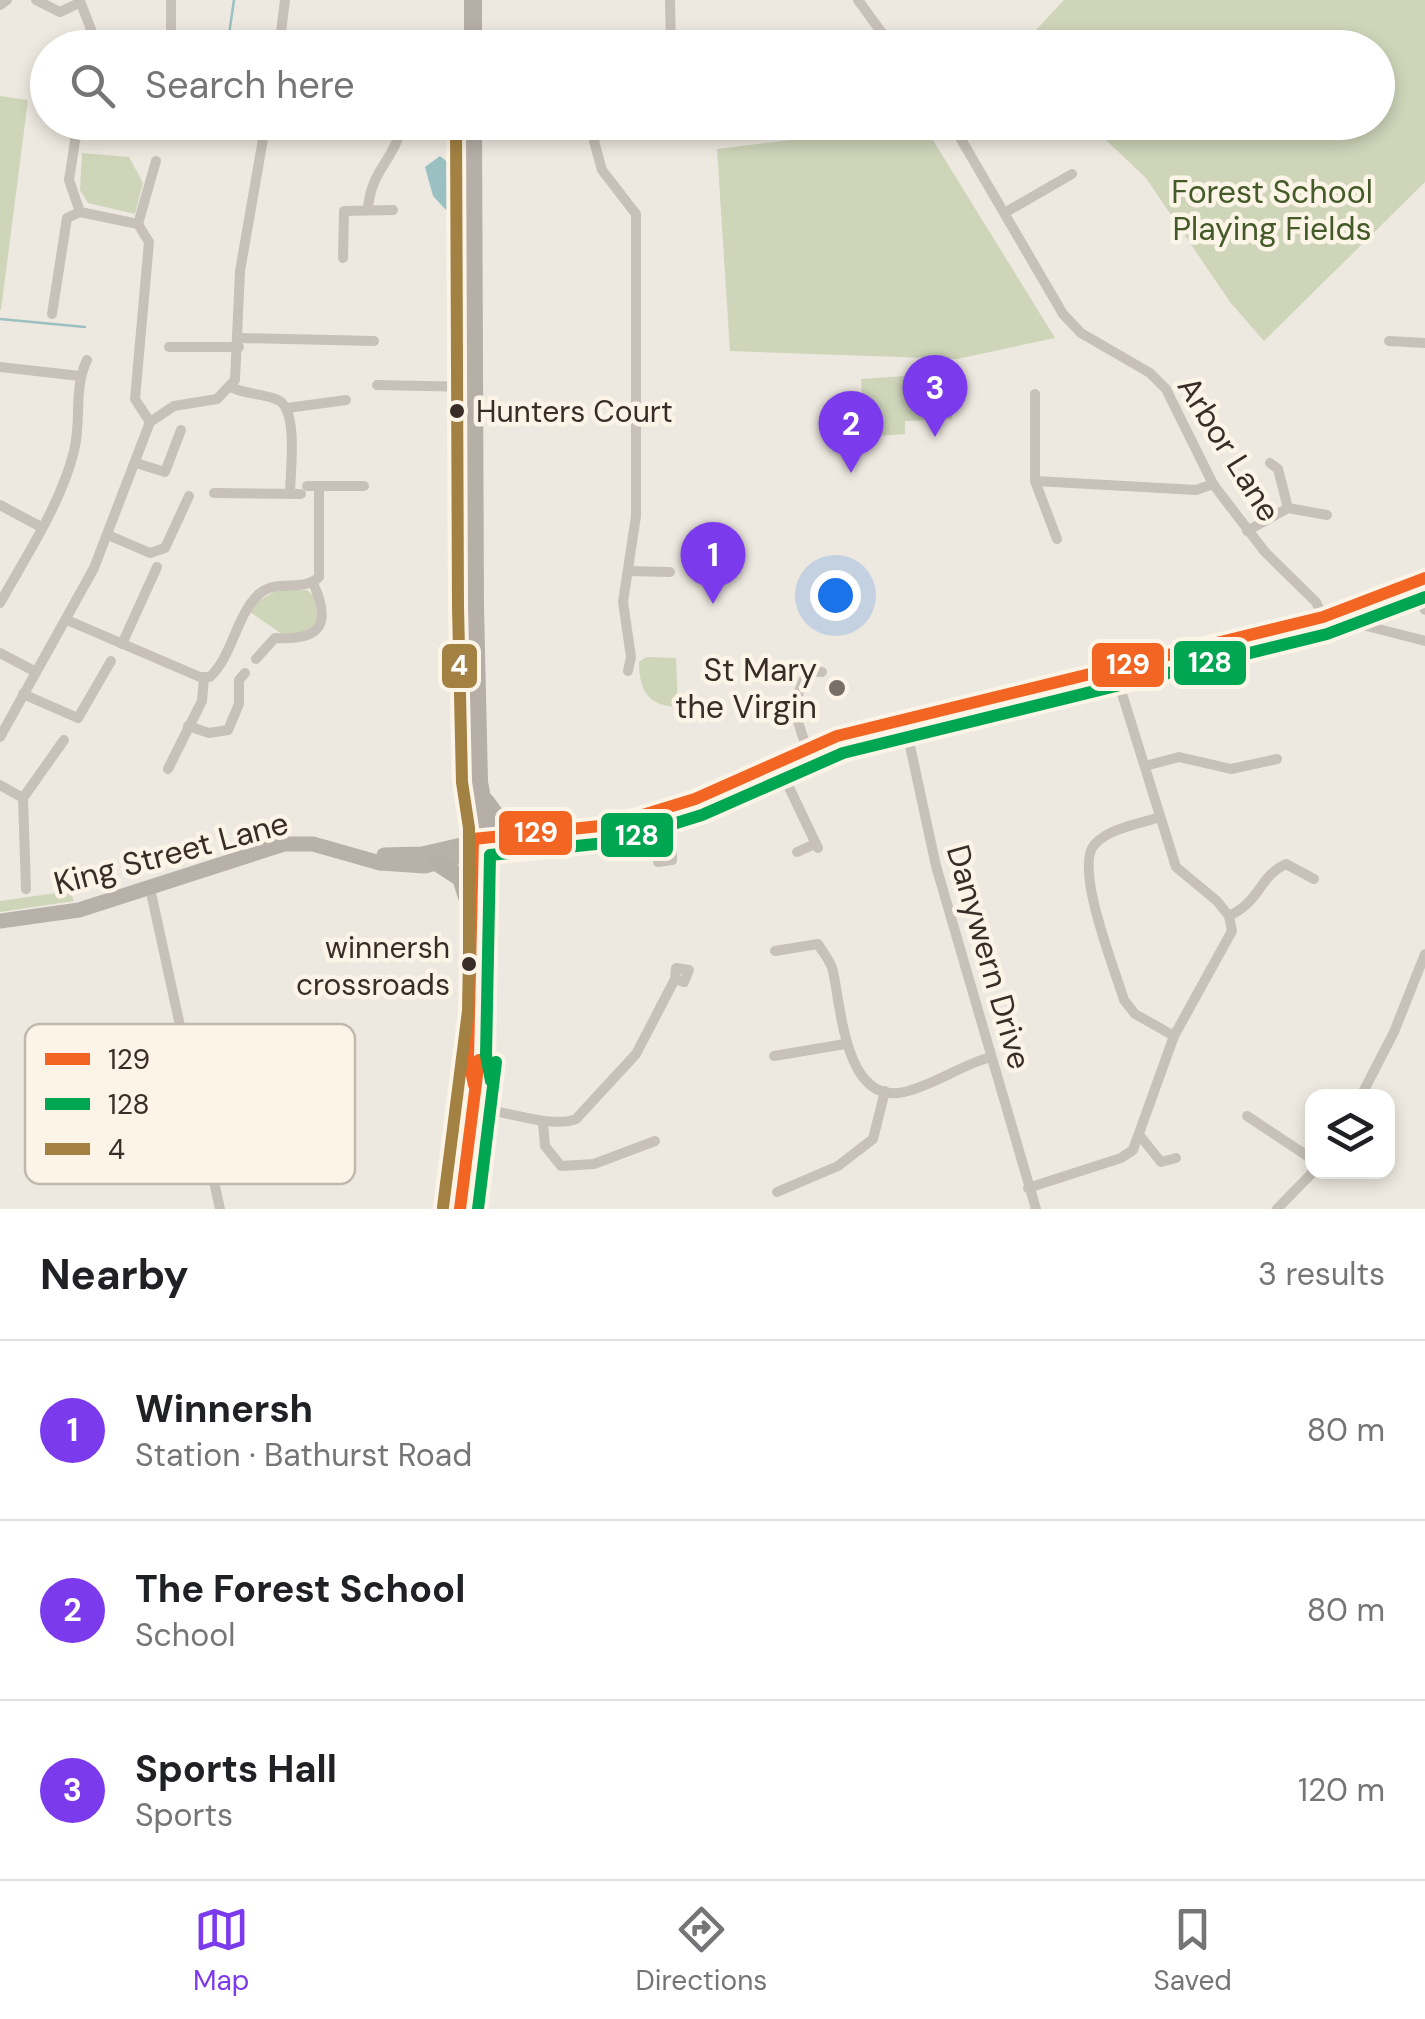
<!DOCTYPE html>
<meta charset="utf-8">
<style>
body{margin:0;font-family:"DM Sans",sans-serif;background:#f6f6f6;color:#202124}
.controls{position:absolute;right:30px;bottom:30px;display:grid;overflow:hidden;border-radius:20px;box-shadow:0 5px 15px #0003}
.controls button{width:90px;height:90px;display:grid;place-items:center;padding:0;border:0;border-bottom:2px solid #e0e0e0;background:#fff;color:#202124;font:50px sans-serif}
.you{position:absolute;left:835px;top:595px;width:35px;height:35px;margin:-25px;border:8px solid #fff;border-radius:50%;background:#1a73e8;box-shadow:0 0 0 15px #1a73e833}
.badge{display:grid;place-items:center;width:65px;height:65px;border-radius:50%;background:#7c3aed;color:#fff;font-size:32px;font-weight:700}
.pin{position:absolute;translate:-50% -82px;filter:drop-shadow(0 2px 5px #0008)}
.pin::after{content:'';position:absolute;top:52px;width:35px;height:30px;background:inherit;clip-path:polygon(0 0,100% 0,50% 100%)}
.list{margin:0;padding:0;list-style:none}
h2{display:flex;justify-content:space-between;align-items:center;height:130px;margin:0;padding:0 40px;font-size:42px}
h2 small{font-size:32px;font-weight:400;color:#757577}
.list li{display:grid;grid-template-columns:65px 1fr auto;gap:30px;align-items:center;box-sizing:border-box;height:180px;padding:0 40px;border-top:2px solid #e0e0e0}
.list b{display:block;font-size:38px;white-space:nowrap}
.list p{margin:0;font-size:32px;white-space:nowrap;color:#757577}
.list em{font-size:32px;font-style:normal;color:#757577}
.icon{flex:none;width:55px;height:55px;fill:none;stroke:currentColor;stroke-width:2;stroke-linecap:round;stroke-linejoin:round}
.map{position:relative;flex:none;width:1425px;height:1209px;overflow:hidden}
.search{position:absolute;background:#fff;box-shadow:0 5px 15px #0003;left:30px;right:30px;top:30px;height:110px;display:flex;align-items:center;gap:25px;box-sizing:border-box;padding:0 35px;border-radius:55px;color:#757577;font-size:38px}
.sheet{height:670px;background:#fff}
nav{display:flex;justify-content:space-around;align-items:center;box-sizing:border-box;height:140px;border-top:2px solid #e0e0e0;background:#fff;font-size:28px;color:#757577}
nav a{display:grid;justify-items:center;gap:5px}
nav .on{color:#7c3aed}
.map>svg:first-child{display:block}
.green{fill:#ced5b9}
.water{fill:#9ac0c2}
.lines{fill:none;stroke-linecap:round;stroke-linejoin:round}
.stream{stroke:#9ac0c2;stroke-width:2.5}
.minor{stroke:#c8c1b9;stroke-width:10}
.secondary{stroke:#b8b1aa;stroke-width:15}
.primary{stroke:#b6afa8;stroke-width:18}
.bus-1-casing{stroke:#fbf4e7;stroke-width:20}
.bus-2-casing{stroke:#fbf4e7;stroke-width:20}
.bus-3-casing{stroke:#fbf4e7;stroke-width:20}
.bus-1{stroke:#f26522;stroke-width:12}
.bus-2{stroke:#00a651;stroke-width:12}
.bus-3{stroke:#a38142;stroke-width:12}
.bus-dot{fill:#392e27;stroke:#fbf4e7;stroke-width:4}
.poi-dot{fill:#786f68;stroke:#fbf4e7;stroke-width:4}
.labels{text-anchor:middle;stroke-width:9;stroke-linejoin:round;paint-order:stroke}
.bus-label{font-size:30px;fill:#392e27;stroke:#fbf4e7;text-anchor:start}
.park-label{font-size:32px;fill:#445a28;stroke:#fbf4e7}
.street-label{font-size:32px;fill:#392e27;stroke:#fbf4e7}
.poi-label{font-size:32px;fill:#392e27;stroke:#fbf4e7;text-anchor:end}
.key{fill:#fbf4e7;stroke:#c1b9ad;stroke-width:2.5}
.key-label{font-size:28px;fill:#392e27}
.line-badge{stroke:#fbf4e7;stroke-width:4}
.badge-label{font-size:28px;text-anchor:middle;font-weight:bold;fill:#fff}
</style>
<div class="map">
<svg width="1425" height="1209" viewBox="0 0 1425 1209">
<rect width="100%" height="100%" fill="#eee9e0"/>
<g class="green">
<path d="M 1064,0 L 1425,0 L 1425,182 L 1264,341 L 1230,302 L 1146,178 L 1088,123 L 1378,122 L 1378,48 L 1020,47 Z"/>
<path d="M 0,96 L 28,100 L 1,310 L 0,310 Z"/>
<path d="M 923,124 L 1055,338 L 957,359 L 730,351 L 717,149 Z"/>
<path d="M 82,153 L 129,157 L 143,183 L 135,214 L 88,203 L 80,190 Z"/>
<path d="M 949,373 L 952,419 L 905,421 L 905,434 L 865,437 L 861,379 Z"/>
<path d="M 278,590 L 307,590 L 316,598 L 317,621 L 308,633 L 282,634 L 250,612 L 256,602 Z"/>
<path d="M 646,657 L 676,658 L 678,707 C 649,706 639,692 639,662 Z"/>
<path d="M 70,891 L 74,901 L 0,912 L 0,901 Z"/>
</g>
<path class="water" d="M 440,156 L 451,165 L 453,201 L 446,210 L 433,196 L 425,167 Z"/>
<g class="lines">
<g class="stream">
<path d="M 227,48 L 234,0"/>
<path d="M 0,319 L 85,327"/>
</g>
<g class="minor">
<path d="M 36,0 L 60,12 L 79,3"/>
<path d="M 670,0 L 671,48"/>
<path d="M 858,0 L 893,48"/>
<path d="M 80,1 L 92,32"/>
<path d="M 0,5 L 7,0"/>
<path d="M 171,48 L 171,0"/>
<path d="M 279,48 L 285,0"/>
<path d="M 837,48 L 838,43"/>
<path d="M 78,122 L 69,180 L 80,212 L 138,224 L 149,242 L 135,399 L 150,422"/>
<path d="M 601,122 L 594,141 L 602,170 L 636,214 L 636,516 L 623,602 L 631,657 L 628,671"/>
<path d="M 951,122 L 1063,314 L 1081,333 L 1150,373 L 1166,389 L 1213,484 L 1265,552 L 1316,602 L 1323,617"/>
<path d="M 401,126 L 429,127"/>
<path d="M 368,210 C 370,168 398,159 401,122"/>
<path d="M 1006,212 L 1072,174"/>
<path d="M 138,224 L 156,161"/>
<path d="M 343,258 L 344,211 L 393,210"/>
<path d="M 52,314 L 67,218 L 80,212"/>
<path d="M 239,338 L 374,341"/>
<path d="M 1389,341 L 1425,343"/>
<path d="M 169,347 L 239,347"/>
<path d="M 0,367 L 80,376"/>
<path d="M 377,385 L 474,387"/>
<path d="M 231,387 C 246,395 263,393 278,400 C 299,410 290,473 290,494"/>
<path d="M 1035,394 L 1035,481 L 1057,539"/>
<path d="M 287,408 L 346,400"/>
<path d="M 136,463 L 165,472 L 181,430"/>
<path d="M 1270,463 L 1278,469 L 1288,508"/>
<path d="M 1035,481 L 1196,490 L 1213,484"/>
<path d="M 307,486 L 364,486"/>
<path d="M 214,493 L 301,494"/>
<path d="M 0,505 L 41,527"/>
<path d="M 1247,531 L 1288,508 L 1327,515"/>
<path d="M 108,535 L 150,553 L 165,548 L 189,496"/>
<path d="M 628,571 L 670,572"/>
<path d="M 1414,583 L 1425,610"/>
<path d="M 0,603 C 26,556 61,504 74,451 C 82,420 73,389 87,360"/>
<path d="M 67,620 L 200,677 L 210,677 C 233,655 236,615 259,594 C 277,578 302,593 319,577 L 319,486"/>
<path d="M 1351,622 L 1425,641"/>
<path d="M 122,644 L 157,567"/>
<path d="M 0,653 L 36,672"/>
<path d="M 256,659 L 275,638 C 321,641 332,624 313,583"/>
<path d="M 23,694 L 78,718 L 111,661"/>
<path d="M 904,718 L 936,866 L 1036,1209"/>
<path d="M 188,726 L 209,733 L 228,730 L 239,704 L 239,680 L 245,673"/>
<path d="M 0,737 L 94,568 L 150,422 L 174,406 L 217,399 L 235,380 L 240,271 L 266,122"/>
<path d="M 807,747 C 794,717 791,699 809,671 L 822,672"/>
<path d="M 776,760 L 818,848"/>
<path d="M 1145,766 L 1179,757 L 1231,769 L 1277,759"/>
<path d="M 168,769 L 202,701 L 204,678"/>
<path d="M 0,785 L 23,798"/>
<path d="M 1160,817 C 1139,824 1110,828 1095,844 C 1073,866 1115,970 1124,1000 L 1135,1014 L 1174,1036"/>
<path d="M 797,852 L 815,844"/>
<path d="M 658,862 L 672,860 L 672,807"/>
<path d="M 150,888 L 220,1209"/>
<path d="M 26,889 L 23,798 L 64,740"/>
<path d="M 1229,916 C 1263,899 1258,877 1286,864 L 1314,879"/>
<path d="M 775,951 L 818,944 C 823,953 831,961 833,971 C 841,1006 845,1106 904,1092 C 934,1085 961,1065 991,1057"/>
<path d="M 186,1049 C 160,1054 126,1057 105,1073 C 75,1095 76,1140 114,1151 C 142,1158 178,1146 206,1141"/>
<path d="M 774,1056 L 845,1044"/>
<path d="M 35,1070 L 54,1117 L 70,1122 L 82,1116"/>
<path d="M 1361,1096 L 1394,1032 L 1425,954"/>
<path d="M 473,1107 C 501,1110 553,1129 576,1119 L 636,1054 L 675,979 L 676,968 L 689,970 L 684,982 L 675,979"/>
<path d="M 1247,1116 L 1312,1159"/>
<path d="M 543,1123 L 545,1146 L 561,1166 L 594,1164 L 655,1141"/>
<path d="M 1141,1137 L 1161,1162 L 1176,1158"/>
<path d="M 1028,1188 L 1121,1158 L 1133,1150 L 1174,1036 L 1232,931 L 1229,916 L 1217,901 L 1176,867 L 1114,668"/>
<path d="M 777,1192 L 838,1166 L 873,1139 L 885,1091"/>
<path d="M 1277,1209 L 1313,1172"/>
</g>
<g class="secondary">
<path d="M 384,855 L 422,854 L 483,840"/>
<path d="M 0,921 L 79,910 L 284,844 L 313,844 L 380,863 L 425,866 L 461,856 L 506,834 L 596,829 L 695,799 L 837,736 L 1323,617 L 1425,578"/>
</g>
<g class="primary">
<path d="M 473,0 L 473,48"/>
<path d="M 486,802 L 497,817 L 520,832"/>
<path d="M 438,863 L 461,878 L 468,900"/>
<path d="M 468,1060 L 477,787"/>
<path d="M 460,1209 L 485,1012 L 486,956 L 487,826 L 479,782 L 475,607 L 473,122"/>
</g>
<defs>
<g id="bus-1">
<path d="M 474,1085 L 468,1057 L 473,839 L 610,825 L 695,799 L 837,736 L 1323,617 L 1425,578"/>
<path d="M 460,1209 L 479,1060"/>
</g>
<g id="bus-2">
<path d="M 491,1081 L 486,1055 L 490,855 L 615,842 L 702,815 L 843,753 L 1327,634 L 1425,597"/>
<path d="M 478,1209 L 496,1062"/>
</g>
<path id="bus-3" d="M 443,1207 L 468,1011 L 469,956 L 469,828 L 462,782 L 458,607 L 456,122"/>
</defs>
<use href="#bus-1" class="bus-1-casing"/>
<use href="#bus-2" class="bus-2-casing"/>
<use href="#bus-3" class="bus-3-casing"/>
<use href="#bus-1" class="bus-1"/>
<use href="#bus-2" class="bus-2"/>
<use href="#bus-3" class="bus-3"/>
</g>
<g class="bus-dot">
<circle cx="457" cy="411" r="9"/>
<circle cx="469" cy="964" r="9"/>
</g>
<circle class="poi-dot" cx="837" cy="688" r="10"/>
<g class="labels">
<g class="bus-label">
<text x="476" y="422">Hunters Court</text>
<text x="450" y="958" text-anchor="end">winnersh<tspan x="450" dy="37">crossroads</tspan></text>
</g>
<g class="park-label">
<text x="1272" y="203">Forest School<tspan x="1272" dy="37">Playing Fields</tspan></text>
</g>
<g class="street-label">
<text transform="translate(1229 449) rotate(58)" y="11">Arbor Lane</text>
<text transform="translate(171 853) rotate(-15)" y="11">King Street Lane</text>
<text transform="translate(989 957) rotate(74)" y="11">Danywern Drive</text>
</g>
<g class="poi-label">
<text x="817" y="681">St Mary<tspan x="817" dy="37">the Virgin</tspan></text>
</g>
</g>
<rect x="25" y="1024" width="330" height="160" rx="15" class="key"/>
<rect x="45" y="1053" width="45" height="12" fill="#f26522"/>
<rect x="45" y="1098" width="45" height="12" fill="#00a651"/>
<rect x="45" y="1143" width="45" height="12" fill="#a38142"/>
<g class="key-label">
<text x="108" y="1069">129</text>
<text x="108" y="1114">128</text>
<text x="108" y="1159">4</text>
</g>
<g class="line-badge">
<rect x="1172" y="639" width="76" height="48" rx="10" fill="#00a651"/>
<rect x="1090" y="641" width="76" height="48" rx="10" fill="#f26522"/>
<rect x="440" y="642" width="39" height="48" rx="10" fill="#a38142"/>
<rect x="497" y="809" width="77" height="48" rx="10" fill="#f26522"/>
<rect x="599" y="811" width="76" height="48" rx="10" fill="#00a651"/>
</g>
<g class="badge-label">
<text x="1210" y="672">128</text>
<text x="1128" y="674">129</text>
<text x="459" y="675">4</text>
<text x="536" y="842">129</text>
<text x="637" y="845">128</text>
</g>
</svg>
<div class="controls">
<button><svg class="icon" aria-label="layers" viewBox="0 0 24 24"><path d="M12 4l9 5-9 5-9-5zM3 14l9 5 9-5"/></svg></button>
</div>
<div class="you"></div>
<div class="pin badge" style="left:713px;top:604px">1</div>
<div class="pin badge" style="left:851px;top:473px">2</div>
<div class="pin badge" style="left:935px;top:437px">3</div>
<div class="search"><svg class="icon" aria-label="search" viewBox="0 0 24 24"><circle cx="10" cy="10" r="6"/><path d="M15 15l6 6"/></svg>Search here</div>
</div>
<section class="sheet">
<h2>Nearby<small>3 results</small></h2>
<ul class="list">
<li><span class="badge">1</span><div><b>Winnersh</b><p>Station · Bathurst Road</p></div><em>80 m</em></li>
<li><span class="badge">2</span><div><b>The Forest School</b><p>School</p></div><em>80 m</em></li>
<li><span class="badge">3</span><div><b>Sports Hall</b><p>Sports</p></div><em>120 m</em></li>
</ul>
</section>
<nav>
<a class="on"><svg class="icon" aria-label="map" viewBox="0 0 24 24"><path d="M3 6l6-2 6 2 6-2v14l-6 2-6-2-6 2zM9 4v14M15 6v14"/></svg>Map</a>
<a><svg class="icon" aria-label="directions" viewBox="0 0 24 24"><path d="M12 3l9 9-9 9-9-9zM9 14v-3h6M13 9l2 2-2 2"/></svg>Directions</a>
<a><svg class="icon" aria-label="saved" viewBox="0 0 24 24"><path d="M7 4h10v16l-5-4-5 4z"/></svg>Saved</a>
</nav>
